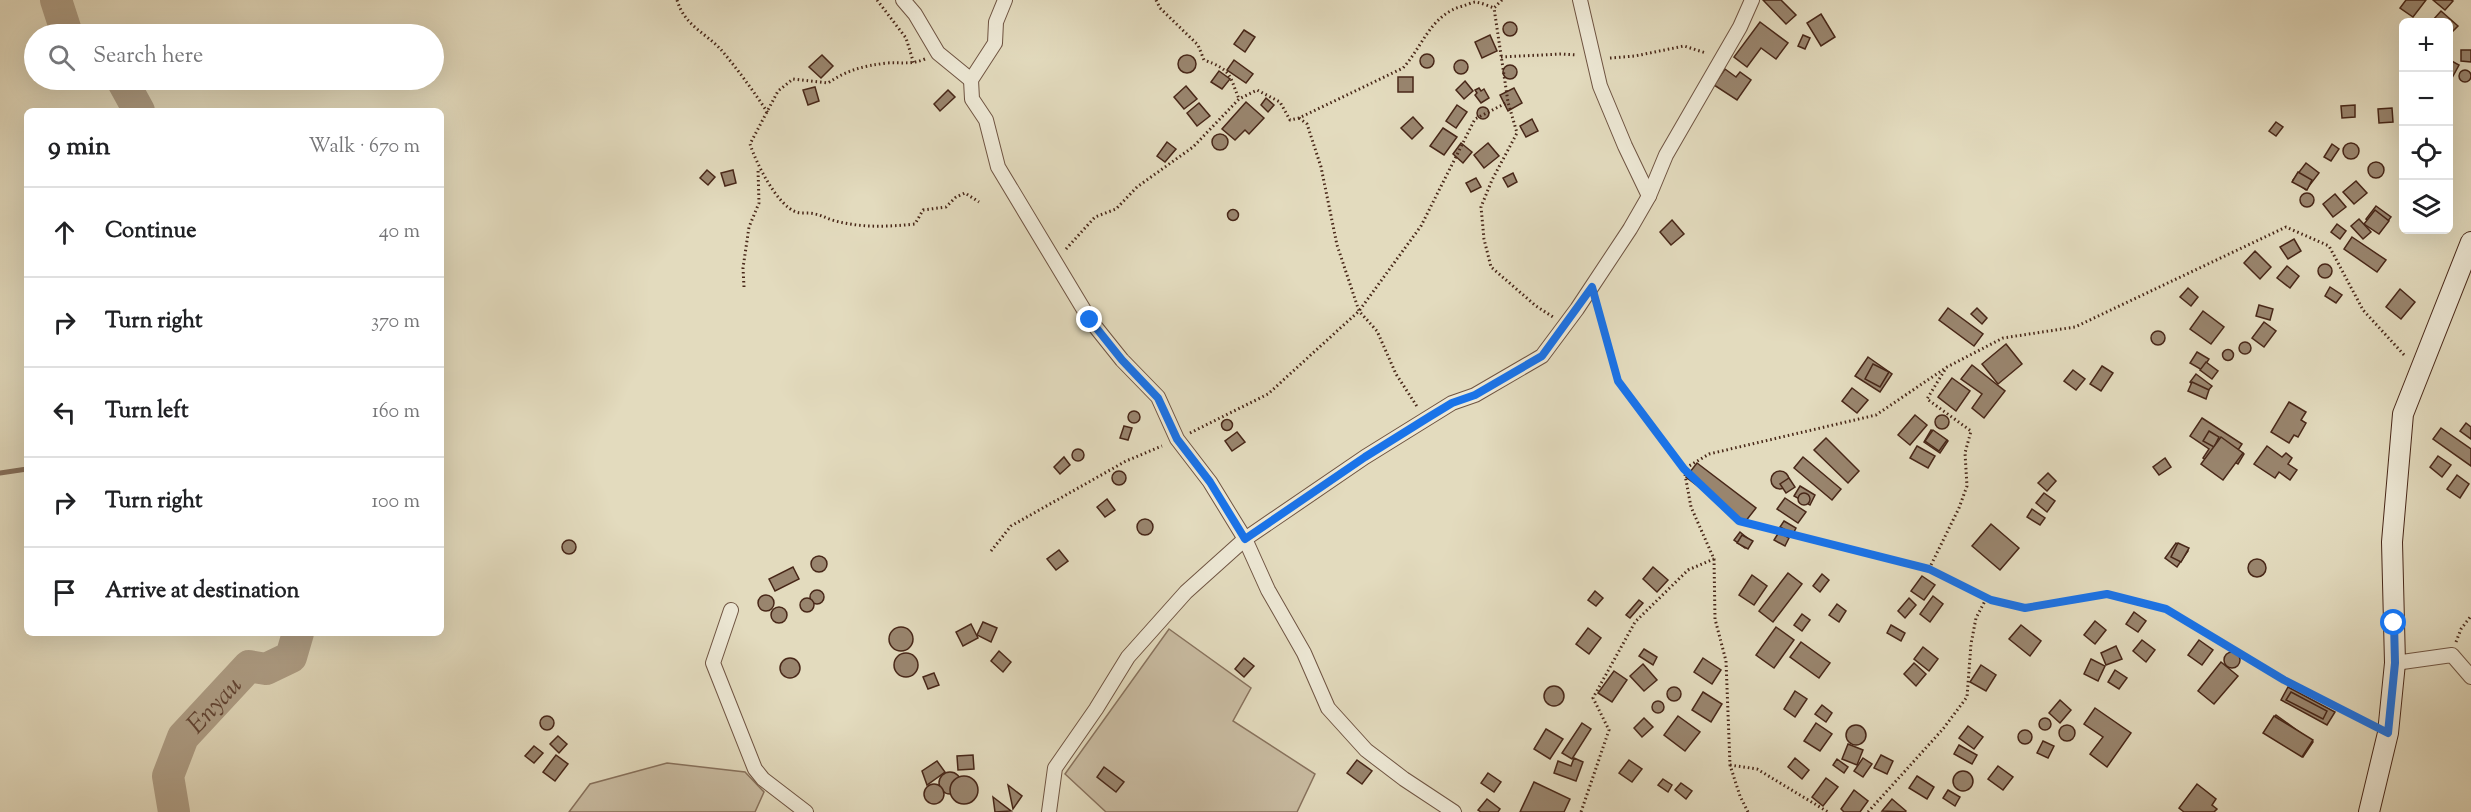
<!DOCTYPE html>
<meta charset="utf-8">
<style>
body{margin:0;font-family:"Sorts Mill Goudy",serif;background:#f2f2f2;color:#202124}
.controls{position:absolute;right:18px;top:18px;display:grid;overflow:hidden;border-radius:9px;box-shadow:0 6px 24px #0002}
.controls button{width:54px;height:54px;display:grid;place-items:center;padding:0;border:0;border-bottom:2px solid #e0e0e0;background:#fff;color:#202124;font:30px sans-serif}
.stop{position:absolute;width:18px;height:18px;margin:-14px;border:4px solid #1a73e8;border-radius:50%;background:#fff}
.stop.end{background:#1a73e8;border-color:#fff;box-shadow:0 2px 6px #0008}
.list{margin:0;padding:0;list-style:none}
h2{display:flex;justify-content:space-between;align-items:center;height:78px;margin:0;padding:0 24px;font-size:26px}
h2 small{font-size:20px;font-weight:400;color:#757577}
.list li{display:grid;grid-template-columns:39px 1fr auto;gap:18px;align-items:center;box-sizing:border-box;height:90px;padding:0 24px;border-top:2px solid #e0e0e0}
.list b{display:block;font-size:22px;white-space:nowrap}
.list em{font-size:20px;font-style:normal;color:#757577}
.icon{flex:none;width:33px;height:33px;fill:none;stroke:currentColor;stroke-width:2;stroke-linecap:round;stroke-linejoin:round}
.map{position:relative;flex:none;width:2471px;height:812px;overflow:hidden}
.search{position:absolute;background:#fff;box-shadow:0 6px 24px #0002;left:24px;top:24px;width:420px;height:66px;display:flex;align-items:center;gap:15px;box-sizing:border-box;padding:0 21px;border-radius:33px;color:#757577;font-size:22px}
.panel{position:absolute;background:#fff;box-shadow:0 6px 24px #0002;left:24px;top:108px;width:420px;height:528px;border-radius:9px}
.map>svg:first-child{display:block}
.green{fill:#c9bca2;stroke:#88725d;stroke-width:1.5}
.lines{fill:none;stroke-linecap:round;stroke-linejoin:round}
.stream{stroke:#856e5a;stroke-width:5}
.river{stroke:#ae9e86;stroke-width:32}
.building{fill:#99856e;stroke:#482718;stroke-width:1.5}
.street-casing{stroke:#6f5442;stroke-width:16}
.secondary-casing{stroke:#482718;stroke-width:22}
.path{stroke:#482718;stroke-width:3;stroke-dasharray:1.5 3;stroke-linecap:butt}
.street{stroke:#ede8d5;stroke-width:14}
.secondary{stroke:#ede8d5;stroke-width:20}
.route{stroke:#1a73e8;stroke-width:8}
.labels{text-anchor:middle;stroke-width:5;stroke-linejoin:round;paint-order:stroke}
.water-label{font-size:26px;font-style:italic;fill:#624534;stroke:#ede8d5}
</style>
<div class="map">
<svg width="2471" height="812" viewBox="0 0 2471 812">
<rect width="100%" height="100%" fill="#e3dbbe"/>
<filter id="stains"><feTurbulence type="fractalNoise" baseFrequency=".00333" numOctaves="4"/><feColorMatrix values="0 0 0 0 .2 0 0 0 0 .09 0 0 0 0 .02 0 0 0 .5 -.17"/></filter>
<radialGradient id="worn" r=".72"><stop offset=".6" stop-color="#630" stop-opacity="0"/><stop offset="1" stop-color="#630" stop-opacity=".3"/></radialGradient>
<g class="green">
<path d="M 1169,629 L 1251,688 L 1233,721 L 1315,774 L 1297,812 L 1106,812 L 1065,774 Z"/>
<path d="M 667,763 L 745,772 L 764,792 L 755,812 L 569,812 L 590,784 Z"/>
</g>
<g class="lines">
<path class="stream" d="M 0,473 L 27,469"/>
<g class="river">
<path d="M 56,0 L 67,34"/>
<path d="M 122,80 L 139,111"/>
<path id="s1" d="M 174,812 L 168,776 L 183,737 L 249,666 L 266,669 L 291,657 L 298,633"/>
</g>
</g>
<g class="building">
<path d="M 1763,0 L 1781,0 L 1796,15 L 1786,24 Z"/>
<path d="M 2406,0 L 2426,0 L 2413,17 L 2400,8 Z"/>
<path d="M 2433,0 L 2451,0 L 2453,1 L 2445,10 Z"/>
<path d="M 2441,11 L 2458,26 L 2449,35 L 2448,22 L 2433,20 Z"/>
<path d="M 1821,14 L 1835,37 L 1821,46 L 1807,23 Z"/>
<path d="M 1760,22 L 1788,43 L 1776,59 L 1761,48 L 1747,67 L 1734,57 Z"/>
<circle cx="1510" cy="29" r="7"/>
<path d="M 1244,30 L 1255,37 L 1245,52 L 1234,44 Z"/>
<path d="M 1490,35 L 1497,51 L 1482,58 L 1475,42 Z"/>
<path d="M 1803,35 L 1810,38 L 1805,49 L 1798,46 Z"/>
<path d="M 2461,50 L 2471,50 L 2471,62 L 2461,61 Z"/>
<circle cx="1427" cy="61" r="7"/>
<path d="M 822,55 L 833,66 L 821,78 L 809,67 Z"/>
<circle cx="1187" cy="64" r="9"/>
<path d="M 2448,59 L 2459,65 L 2452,78 L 2448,75 Z"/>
<circle cx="1461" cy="67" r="7"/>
<path d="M 1234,60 L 1253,74 L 1246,83 L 1227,70 Z"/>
<circle cx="1510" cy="72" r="7"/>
<path d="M 1725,69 L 1736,77 L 1740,72 L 1751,80 L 1737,100 L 1714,85 Z"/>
<circle cx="2465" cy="76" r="6"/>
<path d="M 1219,71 L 1230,79 L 1222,89 L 1211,82 Z"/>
<rect x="1398" y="77" width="15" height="15"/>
<path d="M 1465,81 L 1473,91 L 1464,99 L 1456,90 Z"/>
<path d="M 1186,86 L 1197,99 L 1184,109 L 1174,97 Z"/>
<path d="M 815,87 L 819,101 L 808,105 L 803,90 Z"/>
<path d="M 1479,88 L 1481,91 L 1484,89 L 1489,98 L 1481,103 L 1475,95 L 1477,93 L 1475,90 Z"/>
<path d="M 1514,88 L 1522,103 L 1508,111 L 1500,95 Z"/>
<path d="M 948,90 L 955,97 L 940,111 L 934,104 Z"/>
<path d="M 1266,98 L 1274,105 L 1268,112 L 1261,105 Z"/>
<path d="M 1246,102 L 1264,118 L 1249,134 L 1245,130 L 1235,140 L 1222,129 Z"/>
<path d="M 1199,103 L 1210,116 L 1197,126 L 1187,113 Z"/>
<path d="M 1457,105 L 1467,112 L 1456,128 L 1446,121 Z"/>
<path d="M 2355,105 L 2355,117 L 2342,118 L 2341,106 Z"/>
<circle cx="1483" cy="113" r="6"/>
<path d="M 2392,108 L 2393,122 L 2379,123 L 2378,109 Z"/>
<path d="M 1413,117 L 1423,128 L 1412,139 L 1401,128 Z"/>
<path d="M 1532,119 L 1538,131 L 1526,137 L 1520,126 Z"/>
<path d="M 2276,122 L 2283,127 L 2276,136 L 2269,131 Z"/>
<path d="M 1443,128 L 1457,137 L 1444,155 L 1430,146 Z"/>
<circle cx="1220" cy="142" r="8"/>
<path d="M 1167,142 L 1176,149 L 1165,162 L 1157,156 Z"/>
<circle cx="2351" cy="151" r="8"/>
<path d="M 1461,143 L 1472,152 L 1463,163 L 1453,154 Z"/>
<path d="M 1488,143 L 1499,156 L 1484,168 L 1474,155 Z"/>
<path d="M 2332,144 L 2339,149 L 2331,161 L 2324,157 Z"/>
<circle cx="2376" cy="170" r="8"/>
<path d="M 2306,163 L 2319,173 L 2306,190 L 2293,180 Z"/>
<path d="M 707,170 L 715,177 L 708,185 L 700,178 Z"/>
<path d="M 733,170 L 736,183 L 725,186 L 721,173 Z"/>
<path d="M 2298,172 L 2312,180 L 2307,190 L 2292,182 Z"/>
<path d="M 1513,173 L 1517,182 L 1508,187 L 1503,178 Z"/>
<path d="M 1476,178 L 1481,187 L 1471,192 L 1466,183 Z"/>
<path d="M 2356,181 L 2367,193 L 2354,204 L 2343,192 Z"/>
<circle cx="2307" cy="200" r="7"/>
<path d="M 2335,194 L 2346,207 L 2333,217 L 2323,204 Z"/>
<path d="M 2376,206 L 2391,217 L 2381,230 L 2366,219 Z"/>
<circle cx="1233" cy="215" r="5.5"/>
<path d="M 2375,210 L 2389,221 L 2379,234 L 2364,224 Z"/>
<path d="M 2359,219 L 2371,232 L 2363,239 L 2351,226 Z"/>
<path d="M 1672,220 L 1684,234 L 1671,245 L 1660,232 Z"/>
<path d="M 2337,224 L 2346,231 L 2340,239 L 2331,232 Z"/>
<path d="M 2352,237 L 2386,260 L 2377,272 L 2344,249 Z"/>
<path d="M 2294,239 L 2301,251 L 2288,259 L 2280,247 Z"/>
<path d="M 2255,251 L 2271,267 L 2260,279 L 2244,263 Z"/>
<circle cx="2325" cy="271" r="7"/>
<path d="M 2287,266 L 2299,276 L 2290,288 L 2277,278 Z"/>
<path d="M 2330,287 L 2342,295 L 2336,303 L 2325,296 Z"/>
<path d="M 2188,288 L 2198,297 L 2191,306 L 2180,297 Z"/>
<path d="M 2400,289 L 2415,302 L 2401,319 L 2386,307 Z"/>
<path d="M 2259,305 L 2273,309 L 2270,320 L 2256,316 Z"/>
<path d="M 1948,308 L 1983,334 L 1974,346 L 1939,320 Z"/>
<path d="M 1977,308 L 1987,318 L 1982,324 L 1971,314 Z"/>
<path d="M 2203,311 L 2224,327 L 2211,344 L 2190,329 Z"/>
<path d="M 2264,322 L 2276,331 L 2264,347 L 2252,338 Z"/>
<circle cx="2158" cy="338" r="7"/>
<circle cx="2245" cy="348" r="6"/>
<path d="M 2006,344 L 2022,364 L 1998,384 L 1982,364 Z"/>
<circle cx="2228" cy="355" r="5.5"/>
<path d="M 2197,352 L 2209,359 L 2202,370 L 2190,363 Z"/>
<path d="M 1868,357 L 1892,374 L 1880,392 L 1855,376 Z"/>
<path d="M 2206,362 L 2218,371 L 2212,379 L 2200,370 Z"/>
<path d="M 1873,364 L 1889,372 L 1880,387 L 1865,379 Z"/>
<path d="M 1972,365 L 2005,391 L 1984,418 L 1972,408 L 1982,394 L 1961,379 Z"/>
<path d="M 2102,366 L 2113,373 L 2101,391 L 2090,384 Z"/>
<path d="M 2073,370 L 2085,379 L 2076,390 L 2064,381 Z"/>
<path d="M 2196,374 L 2212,386 L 2205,394 L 2190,382 Z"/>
<path d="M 1952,378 L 1970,391 L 1956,411 L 1938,397 Z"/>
<path d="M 2192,382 L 2209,390 L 2206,399 L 2188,391 Z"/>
<path d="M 1852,388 L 1868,400 L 1857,413 L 1842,401 Z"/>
<path d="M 2289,402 L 2306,412 L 2301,420 L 2306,423 L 2298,437 L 2294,435 L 2289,443 L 2271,432 Z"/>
<circle cx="1134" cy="417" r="6"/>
<circle cx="1942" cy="422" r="7"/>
<path d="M 1915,415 L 1927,425 L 1910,445 L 1898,435 Z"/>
<path d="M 2202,418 L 2242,444 L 2238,450 L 2244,454 L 2238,464 L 2233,461 L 2225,472 L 2203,458 L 2209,449 L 2190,436 Z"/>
<circle cx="1227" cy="425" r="5.5"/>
<path d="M 2466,423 L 2471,427 L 2471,439 L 2460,431 Z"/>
<path d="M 1124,426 L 1132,428 L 1128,440 L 1120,438 Z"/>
<path d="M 2441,428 L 2471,449 L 2471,466 L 2433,439 Z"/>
<path d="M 1931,430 L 1948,441 L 1940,453 L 1924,442 Z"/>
<path d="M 1933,430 L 1947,440 L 1939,451 L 1925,441 Z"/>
<path d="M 2209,431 L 2219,437 L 2214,447 L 2203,441 Z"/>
<path d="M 1237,432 L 1245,442 L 1232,451 L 1225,441 Z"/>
<path d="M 2221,437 L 2243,453 L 2223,480 L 2201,464 Z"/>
<path d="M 1826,438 L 1859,471 L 1848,483 L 1814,450 Z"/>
<path d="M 1917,446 L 1935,456 L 1928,468 L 1910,458 Z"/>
<path d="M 2267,446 L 2282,457 L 2286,453 L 2292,458 L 2288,464 L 2297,470 L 2290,480 L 2279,472 L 2275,478 L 2254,464 Z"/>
<circle cx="1078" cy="455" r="6"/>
<path d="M 2438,456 L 2451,465 L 2442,477 L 2430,467 Z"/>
<path d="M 1064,457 L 1070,465 L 1060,474 L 1054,467 Z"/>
<path d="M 1803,457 L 1841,489 L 1832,500 L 1794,468 Z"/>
<path d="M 2165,458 L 2171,467 L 2159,475 L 2153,467 Z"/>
<path d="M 1697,463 L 1756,508 L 1745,522 L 1686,477 Z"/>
<circle cx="1780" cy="480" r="9"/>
<circle cx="1119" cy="478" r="7"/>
<path d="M 2048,473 L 2056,481 L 2047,491 L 2038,483 Z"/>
<path d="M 2457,475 L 2469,484 L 2460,498 L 2447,489 Z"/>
<path d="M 1789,478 L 1795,487 L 1786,493 L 1780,484 Z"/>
<path d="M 1800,486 L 1815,495 L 1810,505 L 1794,496 Z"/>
<circle cx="1804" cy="499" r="6"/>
<path d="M 2044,493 L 2055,501 L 2047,512 L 2036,503 Z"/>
<path d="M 1785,498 L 1806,512 L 1798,523 L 1777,509 Z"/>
<path d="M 1107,499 L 1115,510 L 1105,517 L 1097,507 Z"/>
<path d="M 2032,509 L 2045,518 L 2040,525 L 2027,517 Z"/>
<circle cx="1145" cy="527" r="8"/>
<path d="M 1784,521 L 1796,528 L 1793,534 L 1780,527 Z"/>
<path d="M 1991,524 L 2019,548 L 2000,570 L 1972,546 Z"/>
<path d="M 1740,532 L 1751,541 L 1745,548 L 1734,540 Z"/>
<path d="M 1779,532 L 1789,538 L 1785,546 L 1774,540 Z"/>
<path d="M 1742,535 L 1753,541 L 1748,549 L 1737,543 Z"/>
<circle cx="569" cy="547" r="7"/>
<path d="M 2176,543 L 2188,551 L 2177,567 L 2165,558 Z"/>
<path d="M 2178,543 L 2189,548 L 2181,562 L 2171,557 Z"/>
<path d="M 1059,550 L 1068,561 L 1056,570 L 1047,559 Z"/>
<circle cx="819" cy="564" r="8"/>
<circle cx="2257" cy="568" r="9"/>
<path d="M 793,567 L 799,579 L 775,591 L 769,579 Z"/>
<path d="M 1653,567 L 1668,580 L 1657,592 L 1643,579 Z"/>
<path d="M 1788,573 L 1802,584 L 1773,622 L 1759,611 Z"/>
<path d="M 1822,574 L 1829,580 L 1820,592 L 1813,586 Z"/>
<path d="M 1752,575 L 1767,586 L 1754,605 L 1739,595 Z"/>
<path d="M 1922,576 L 1935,585 L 1924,600 L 1911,591 Z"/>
<circle cx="817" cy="597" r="7"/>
<path d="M 1595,591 L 1603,598 L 1596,606 L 1588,600 Z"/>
<circle cx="766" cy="603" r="8"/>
<path d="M 1933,596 L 1943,604 L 1930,622 L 1920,614 Z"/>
<circle cx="807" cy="605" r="7"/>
<path d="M 1909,598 L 1916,605 L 1905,618 L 1898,611 Z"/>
<path d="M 1639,600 L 1643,603 L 1630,618 L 1626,615 Z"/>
<path d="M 1837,604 L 1846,611 L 1839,622 L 1829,615 Z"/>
<circle cx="779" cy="615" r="8"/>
<path d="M 2134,612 L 2146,621 L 2138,632 L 2126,624 Z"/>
<path d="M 1802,614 L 1810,620 L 1802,631 L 1794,625 Z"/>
<path d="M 2095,621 L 2106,630 L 2095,644 L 2084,635 Z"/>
<path d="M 983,622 L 997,628 L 991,642 L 977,635 Z"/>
<path d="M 971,624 L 978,638 L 963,646 L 956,632 Z"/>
<path d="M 1891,625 L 1905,633 L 1901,641 L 1887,633 Z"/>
<path d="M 2021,625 L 2041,641 L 2030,656 L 2009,639 Z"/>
<path d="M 1776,627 L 1794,640 L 1774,668 L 1756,655 Z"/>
<circle cx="901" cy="639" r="12"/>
<path d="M 1588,628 L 1601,638 L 1589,654 L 1576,644 Z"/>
<path d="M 2142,640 L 2155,650 L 2146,662 L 2133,651 Z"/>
<path d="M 2199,640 L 2213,650 L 2202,665 L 2188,655 Z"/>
<path d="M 1801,642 L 1830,663 L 1819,678 L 1790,657 Z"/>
<path d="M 2116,646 L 2122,659 L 2106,665 L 2101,653 Z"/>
<path d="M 1923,647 L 1938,659 L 1929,671 L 1914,659 Z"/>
<path d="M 1644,649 L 1657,657 L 1653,665 L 1639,656 Z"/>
<path d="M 999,651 L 1011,662 L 1003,672 L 991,661 Z"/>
<circle cx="2232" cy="660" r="8"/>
<circle cx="906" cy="665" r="12"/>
<path d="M 1244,658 L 1254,666 L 1244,677 L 1235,669 Z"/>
<path d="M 1703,658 L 1721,670 L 1712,684 L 1694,672 Z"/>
<circle cx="790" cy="668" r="10"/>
<path d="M 2091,659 L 2105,666 L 2098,681 L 2084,674 Z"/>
<path d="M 2221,662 L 2238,676 L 2214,704 L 2198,691 Z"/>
<path d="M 1914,663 L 1926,674 L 1916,686 L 1904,674 Z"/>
<path d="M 1643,664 L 1657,680 L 1644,691 L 1630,676 Z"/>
<path d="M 1981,665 L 1996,675 L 1986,691 L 1970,682 Z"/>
<path d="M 2115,670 L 2127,678 L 2119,689 L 2108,682 Z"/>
<path d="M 1614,671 L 1627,680 L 1612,702 L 1598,693 Z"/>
<path d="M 934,673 L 939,685 L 928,689 L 923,677 Z"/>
<circle cx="1554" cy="696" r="10"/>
<path d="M 2288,687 L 2335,712 L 2327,725 L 2281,700 Z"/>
<circle cx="1674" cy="694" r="7"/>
<path d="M 1795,691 L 1807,699 L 1795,717 L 1784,709 Z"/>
<path d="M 1703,692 L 1722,704 L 1711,722 L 1692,710 Z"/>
<path d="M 2291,692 L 2327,711 L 2323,719 L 2286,700 Z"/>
<path d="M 2060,700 L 2071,710 L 2060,723 L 2049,713 Z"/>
<circle cx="1658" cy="707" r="6"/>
<path d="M 1822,705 L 1832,713 L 1826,722 L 1815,714 Z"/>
<path d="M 2095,708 L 2131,733 L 2107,767 L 2090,754 L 2103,737 L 2084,724 Z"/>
<path d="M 2276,715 L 2313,742 L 2303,757 L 2265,731 Z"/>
<circle cx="547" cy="723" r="7"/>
<path d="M 1678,716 L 1700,732 L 1685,751 L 1664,735 Z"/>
<path d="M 2274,716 L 2313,740 L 2302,757 L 2263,733 Z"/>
<circle cx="2045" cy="724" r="6"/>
<path d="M 1644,718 L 1653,727 L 1642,737 L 1634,728 Z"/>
<path d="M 1582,723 L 1591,729 L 1572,759 L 1562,753 Z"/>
<path d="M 1816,723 L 1832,734 L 1820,751 L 1804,741 Z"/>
<circle cx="1856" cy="735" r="10"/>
<circle cx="2067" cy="733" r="8"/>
<path d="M 1968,726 L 1983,737 L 1974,749 L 1959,738 Z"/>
<path d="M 1546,729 L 1563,739 L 1550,759 L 1534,749 Z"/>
<circle cx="2025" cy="737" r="7"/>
<path d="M 558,736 L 567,744 L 559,753 L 550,744 Z"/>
<path d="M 2043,741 L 2054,746 L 2048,758 L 2037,753 Z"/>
<path d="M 1848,744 L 1863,750 L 1857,765 L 1842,759 Z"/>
<path d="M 1959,745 L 1977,755 L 1972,764 L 1954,754 Z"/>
<path d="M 534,746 L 543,753 L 534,763 L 525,756 Z"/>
<path d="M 556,755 L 568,764 L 555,781 L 543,772 Z"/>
<path d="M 973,755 L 974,769 L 958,770 L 957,756 Z"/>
<path d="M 1881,755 L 1893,761 L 1887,774 L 1874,768 Z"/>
<path d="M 1574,758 L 1583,762 L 1576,781 L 1554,773 L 1558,761 L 1571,766 Z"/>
<path d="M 1795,758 L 1809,770 L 1802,779 L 1788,767 Z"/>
<path d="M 1863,758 L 1872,764 L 1863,777 L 1854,771 Z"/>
<path d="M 1837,759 L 1848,767 L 1844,773 L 1833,765 Z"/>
<path d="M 1357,760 L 1372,771 L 1362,784 L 1347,773 Z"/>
<path d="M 1629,760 L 1642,769 L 1632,782 L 1619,773 Z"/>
<path d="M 937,761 L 945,772 L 927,785 L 922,771 Z"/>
<path d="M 1998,766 L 2013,777 L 2003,790 L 1988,779 Z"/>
<path d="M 1104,767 L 1124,782 L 1116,792 L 1097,777 Z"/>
<circle cx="1963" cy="781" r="10"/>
<circle cx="950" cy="783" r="11"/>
<path d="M 1488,773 L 1501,782 L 1494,792 L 1481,783 Z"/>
<circle cx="964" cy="790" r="14"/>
<path d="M 1917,776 L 1934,787 L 1927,799 L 1909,788 Z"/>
<path d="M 1826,778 L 1838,787 L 1823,806 L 1812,797 Z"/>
<path d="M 1663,779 L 1672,785 L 1668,792 L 1658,785 Z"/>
<path d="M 1534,782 L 1570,799 L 1564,812 L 1520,812 Z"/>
<path d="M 1681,783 L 1692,791 L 1686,799 L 1675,790 Z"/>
<path d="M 2197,784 L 2216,799 L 2212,805 L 2217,809 L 2214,812 L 2184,812 L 2179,808 Z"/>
<circle cx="934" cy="794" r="10"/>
<path d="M 1008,785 L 1022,796 L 1013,809 Z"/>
<path d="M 1854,790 L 1868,801 L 1860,812 L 1844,812 L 1841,809 Z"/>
<path d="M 1948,790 L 1960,797 L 1955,806 L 1943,798 Z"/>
<path d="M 993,797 L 1011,811 L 995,812 Z"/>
<path d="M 1487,799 L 1500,809 L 1498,812 L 1481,812 L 1478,810 Z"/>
<path d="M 1892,799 L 1906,811 L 1905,812 L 1882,811 Z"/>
</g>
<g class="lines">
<defs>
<g id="street">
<path d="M 903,0 L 915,14 L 938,53 L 971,80"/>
<path d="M 1005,0 L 996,22 L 995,43 L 971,80 L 972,99 L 986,120 L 998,167 L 1090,320 L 1122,360 L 1158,397 L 1177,439 L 1210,482 L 1245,539 L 1268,590 L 1304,653 L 1328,708 L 1366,750 L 1404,779 L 1454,812"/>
<path d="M 1580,0 L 1600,86 L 1625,146 L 1649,196"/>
<path d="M 731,610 L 713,663 L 755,769 L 763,779 L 806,812"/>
<path d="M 2395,663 L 2452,655 L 2471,677"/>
<path d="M 1049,812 L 1055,768 L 1096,709 L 1128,657 L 1186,592 L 1245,539 L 1365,457 L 1452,403 L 1475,395 L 1542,356 L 1577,309 L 1630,229 L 1649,196 L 1666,155 L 1740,27 L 1752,0"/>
</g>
<path id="secondary" d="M 2369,812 L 2388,733 L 2395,663 L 2392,542 L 2403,414 L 2471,242"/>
</defs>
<use href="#street" class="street-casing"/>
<use href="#secondary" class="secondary-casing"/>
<g class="path">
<path d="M 677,0 C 685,27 707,33 723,52 C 739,71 754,92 768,113"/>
<path d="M 877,0 L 906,38 L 914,64"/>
<path d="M 1156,0 L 1160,8 L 1198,45 L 1204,60 C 1232,70 1229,75 1239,99"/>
<path d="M 1502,0 L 1494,8 L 1508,102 L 1517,133 L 1492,180 L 1481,207 L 1484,239 L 1491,267 L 1536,306 L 1553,317"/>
<path d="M 1501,57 L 1561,54 L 1577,55"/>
<path d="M 1610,58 L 1635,56 L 1684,46 L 1706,53"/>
<path d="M 925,59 C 911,65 901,62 887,63 C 863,66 847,70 828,83 L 793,79 L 778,91 L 750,144 C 756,163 777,205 796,212 C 802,214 809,212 815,214 C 821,215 826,218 832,220 C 860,228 886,227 915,224 L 923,210 L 946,207 L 956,197 L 965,193 L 979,202"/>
<path d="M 1299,118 L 1307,124 L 1321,167 L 1337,245 L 1359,311 L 1377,331 L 1396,374 L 1418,408"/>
<path d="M 1066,249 L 1095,217 L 1116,209 L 1137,187 L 1193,147 L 1239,99 L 1257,90 L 1280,102 L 1290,120 L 1299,118 L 1403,68 C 1423,46 1431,14 1463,6 C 1467,5 1472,2 1476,2 C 1482,3 1489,6 1494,8"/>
<path d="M 744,287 L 743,268 L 749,227 L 759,203 L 758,169"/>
<path d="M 1597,306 L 1619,381 L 1684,469 L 1739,521 L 1929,569 L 1991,600 L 2025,608 L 2107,594 L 2166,609 L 2284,680 L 2370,724"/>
<path d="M 1190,433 L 1268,394 L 1359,311 L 1421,226 L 1475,119 L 1508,102"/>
<path d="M 991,551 L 1011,526 L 1126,461 L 1162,446"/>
<path d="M 1929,569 L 1959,508 L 1967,486 L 1965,453 L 1971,431 L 1927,399 L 1946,368"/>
<path d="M 2456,642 L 2461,629 L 2471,616"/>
<path d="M 1730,765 L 1757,769 L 1828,812"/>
<path d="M 1581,812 L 1609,730 L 1593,698 L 1635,622 L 1688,570 L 1714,559"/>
<path d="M 1748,812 L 1740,796 L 1730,765 L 1726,661 L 1715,619 L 1714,559 L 1691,507 L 1684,469 L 1709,454 L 1876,415 L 1947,367 L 2003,338 L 2075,327 L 2286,227 L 2329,246 L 2363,310 L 2406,357"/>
<path d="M 1868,812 L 1943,729 L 1967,697 L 1971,644 L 1976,618 L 1986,599 L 1990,600"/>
</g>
<use href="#street" class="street"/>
<use href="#secondary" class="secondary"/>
</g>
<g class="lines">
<path class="route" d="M 1090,320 L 1122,360 L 1158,398 L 1177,439 L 1210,482 L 1245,539 L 1365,457 L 1429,417 L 1452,403 L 1475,395 L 1542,356 L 1592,287 L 1618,381 L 1684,469 L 1739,521 L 1929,569 L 1991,600 L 2025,608 L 2107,594 L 2166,609 L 2284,680 L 2388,733 L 2395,663 L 2394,623"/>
</g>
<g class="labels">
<g class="water-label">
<text dy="9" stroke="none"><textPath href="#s1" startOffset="123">Enyau</textPath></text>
</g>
</g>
<rect width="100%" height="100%" filter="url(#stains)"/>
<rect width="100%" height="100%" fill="url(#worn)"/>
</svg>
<div class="controls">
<button>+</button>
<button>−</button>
<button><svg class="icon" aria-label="locate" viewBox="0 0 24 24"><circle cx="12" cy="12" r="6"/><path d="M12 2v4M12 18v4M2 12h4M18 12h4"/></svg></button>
<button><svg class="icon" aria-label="layers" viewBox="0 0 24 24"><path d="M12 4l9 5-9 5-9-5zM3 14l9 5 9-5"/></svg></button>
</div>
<div class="stop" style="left:2394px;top:623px"></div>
<div class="stop end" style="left:1090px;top:320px"></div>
<div class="search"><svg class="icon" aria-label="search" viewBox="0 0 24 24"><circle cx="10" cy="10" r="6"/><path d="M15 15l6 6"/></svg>Search here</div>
<section class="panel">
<h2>9 min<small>Walk · 670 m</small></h2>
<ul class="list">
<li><svg class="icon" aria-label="ahead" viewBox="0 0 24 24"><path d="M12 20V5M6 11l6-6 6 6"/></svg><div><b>Continue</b></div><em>40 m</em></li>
<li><svg class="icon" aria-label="right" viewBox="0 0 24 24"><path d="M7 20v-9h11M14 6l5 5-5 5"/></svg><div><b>Turn right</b></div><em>370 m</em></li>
<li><svg class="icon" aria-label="left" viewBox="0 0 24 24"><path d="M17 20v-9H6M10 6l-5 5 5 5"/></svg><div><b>Turn left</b></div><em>160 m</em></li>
<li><svg class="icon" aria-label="right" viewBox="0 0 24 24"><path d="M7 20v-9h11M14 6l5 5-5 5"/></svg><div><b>Turn right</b></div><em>100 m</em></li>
<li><svg class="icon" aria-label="arrive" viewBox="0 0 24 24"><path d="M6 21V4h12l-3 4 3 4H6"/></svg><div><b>Arrive at destination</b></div></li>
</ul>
</section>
</div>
